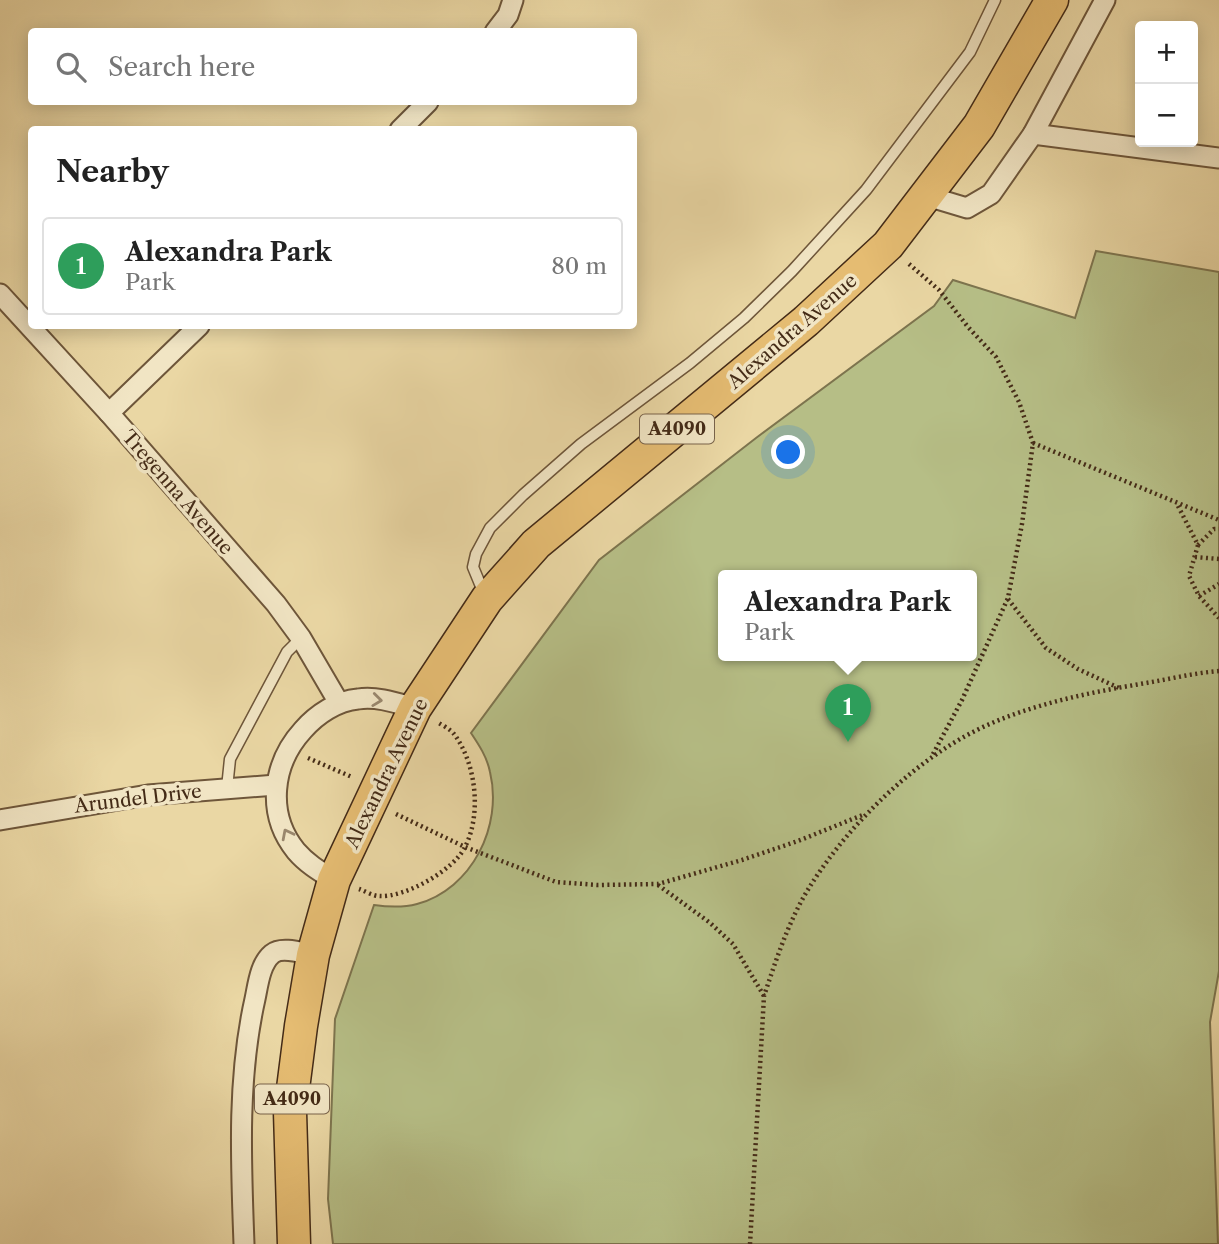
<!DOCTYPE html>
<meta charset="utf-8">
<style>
body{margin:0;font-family:"Libre Caslon Text",serif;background:#f6f6f6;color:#222}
.controls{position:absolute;right:21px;top:21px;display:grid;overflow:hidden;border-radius:7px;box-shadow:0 4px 18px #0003}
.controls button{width:63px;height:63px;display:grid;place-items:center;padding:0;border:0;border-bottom:2px solid #e0e0e0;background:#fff;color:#222;font:35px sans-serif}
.you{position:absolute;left:789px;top:453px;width:24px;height:24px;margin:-18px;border:5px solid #fff;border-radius:50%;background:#1a73e8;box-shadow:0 0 0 10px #1a73e833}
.badge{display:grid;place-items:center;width:46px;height:46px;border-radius:50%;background:#111827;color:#fff;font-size:23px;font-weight:700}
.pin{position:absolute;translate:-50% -58px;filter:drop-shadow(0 2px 4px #0008)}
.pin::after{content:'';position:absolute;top:37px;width:24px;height:21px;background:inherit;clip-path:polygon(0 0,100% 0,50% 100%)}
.popup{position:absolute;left:718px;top:570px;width:259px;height:91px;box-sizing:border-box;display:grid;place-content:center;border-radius:7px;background:#fff;filter:drop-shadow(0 2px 5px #0005);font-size:23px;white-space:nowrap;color:#767676}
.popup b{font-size:26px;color:#222}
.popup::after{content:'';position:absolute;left:50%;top:100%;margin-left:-14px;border:14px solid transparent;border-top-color:#fff}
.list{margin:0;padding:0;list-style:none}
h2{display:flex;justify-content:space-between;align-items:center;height:91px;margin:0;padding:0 28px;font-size:30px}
h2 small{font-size:23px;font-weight:400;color:#767676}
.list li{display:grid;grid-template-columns:46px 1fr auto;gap:21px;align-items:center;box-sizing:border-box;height:98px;margin:0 14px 14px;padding:0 14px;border:2px solid #e0e0e0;border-radius:7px}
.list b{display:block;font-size:26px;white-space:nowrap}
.list p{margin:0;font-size:23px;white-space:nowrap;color:#767676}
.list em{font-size:23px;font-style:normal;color:#767676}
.icon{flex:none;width:38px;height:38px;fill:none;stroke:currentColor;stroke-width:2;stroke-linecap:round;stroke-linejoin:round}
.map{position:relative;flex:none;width:1219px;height:1244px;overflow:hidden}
.search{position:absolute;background:#fff;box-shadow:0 4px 18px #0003;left:28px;top:28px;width:609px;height:77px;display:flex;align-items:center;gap:18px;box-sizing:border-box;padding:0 24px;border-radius:7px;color:#767676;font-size:26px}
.panel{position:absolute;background:#fff;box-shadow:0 4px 18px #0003;left:28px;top:126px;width:609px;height:203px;border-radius:7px}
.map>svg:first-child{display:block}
.green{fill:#b6be86;stroke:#7d744e;stroke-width:2;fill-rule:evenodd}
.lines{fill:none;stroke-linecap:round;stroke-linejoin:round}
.lane-casing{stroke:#6e563a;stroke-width:13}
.street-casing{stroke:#6e563a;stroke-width:23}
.primary-casing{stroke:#442b17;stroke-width:35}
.path{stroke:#442b17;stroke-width:4.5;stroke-dasharray:2 3.5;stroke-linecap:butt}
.lane{stroke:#f1e5c4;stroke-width:10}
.street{stroke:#f1e5c4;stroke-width:19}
.primary{stroke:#e5bc72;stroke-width:32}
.oneway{stroke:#9a886e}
.labels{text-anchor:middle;stroke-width:7;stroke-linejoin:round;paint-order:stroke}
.shield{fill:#f1e5c4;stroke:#78634b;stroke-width:2}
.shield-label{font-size:18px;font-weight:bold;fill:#442b17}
.street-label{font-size:19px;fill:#442b17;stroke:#f1e5c4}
</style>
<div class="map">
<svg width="1219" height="1244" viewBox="0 0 1219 1244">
<rect width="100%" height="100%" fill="#ead7a4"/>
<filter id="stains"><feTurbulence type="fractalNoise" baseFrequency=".00286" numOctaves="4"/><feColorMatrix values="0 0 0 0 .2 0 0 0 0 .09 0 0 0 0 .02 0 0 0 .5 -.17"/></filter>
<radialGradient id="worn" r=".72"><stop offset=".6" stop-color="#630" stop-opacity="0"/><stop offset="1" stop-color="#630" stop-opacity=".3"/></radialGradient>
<path class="green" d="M 1096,251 L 1219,272 L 1219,971 L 1210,1022 L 1218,1244 L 333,1244 L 328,1199 L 335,1019 L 374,905 C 388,907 402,908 417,904 C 472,889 503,826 490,772 C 487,757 479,745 471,733 L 599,560 L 756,438 L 934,306 L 953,280 L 1075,318 ZM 724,576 L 972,576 L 972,656 L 724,656 Z"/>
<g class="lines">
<defs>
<g id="lane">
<path d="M 485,596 L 473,567 L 476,554 L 490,528 L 523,495 L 581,444 L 690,363 L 744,318 L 792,271 L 866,190 L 970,52 L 995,0"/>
<path d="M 227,788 L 230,759 L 287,652 L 301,638"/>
</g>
<g id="street">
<path d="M 495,32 L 508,15 L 513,0"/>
<path d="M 400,130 L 428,102"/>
<path d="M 1033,134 L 1219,158"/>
<path d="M 927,196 L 967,208 L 991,194 L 1033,134 L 1105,0"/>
<path d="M 0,294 L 109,413 L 276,604 L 301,638 L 339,703"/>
<path d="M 109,413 L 199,326"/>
<path d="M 0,820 L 148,795 L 276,785"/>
<path d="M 334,880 C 321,872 307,864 296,851 C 266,814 272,764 303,730 C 317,714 337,701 358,699 C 377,696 397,703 415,708"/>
<path d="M 244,1244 C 241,1162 237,1079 255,999 C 258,985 260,964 272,954 C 282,946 302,953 313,955"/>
</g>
<path id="primary" d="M 294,1244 L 290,1112 L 301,1026 L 313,955 L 334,880 L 415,708 L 487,599 L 536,544 L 806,321 L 888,245 L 979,126 L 1052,0"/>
</defs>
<use href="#lane" class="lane-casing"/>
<use href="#street" class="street-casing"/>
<use href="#primary" class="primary-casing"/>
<g class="path">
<path d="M 909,264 L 939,290 L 968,327 L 996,357 L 1019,402 L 1033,443 L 1022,524 L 1008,598 L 962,700 L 932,756"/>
<path d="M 1033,443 L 1219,520"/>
<path d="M 1178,506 L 1198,545 L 1189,576 L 1199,596 L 1219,618"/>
<path d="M 1198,545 L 1214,529 L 1219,529"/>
<path d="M 1195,557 L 1219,559"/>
<path d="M 1199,596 L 1219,584"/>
<path d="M 1008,599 L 1046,648 L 1078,669 L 1119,688"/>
<path d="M 308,758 L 352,777"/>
<path d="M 396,814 L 465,847 L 556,882 L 598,885 L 658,884 L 742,860 L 798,841 L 865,814"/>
<path d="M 658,885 L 709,922 L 733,944 L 764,996"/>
<path d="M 359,889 C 365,891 373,896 379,896 C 405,898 454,870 465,847 C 482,814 476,763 454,734 C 450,729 442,725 437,722"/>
<path d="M 750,1244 L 764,996 C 776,960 789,920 809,888 C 849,823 921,753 992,723 C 1041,702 1093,692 1146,683 C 1170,679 1194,673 1219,671"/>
</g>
<use href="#lane" class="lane"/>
<use href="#street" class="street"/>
<use href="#primary" class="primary"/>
</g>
<defs><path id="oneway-chevron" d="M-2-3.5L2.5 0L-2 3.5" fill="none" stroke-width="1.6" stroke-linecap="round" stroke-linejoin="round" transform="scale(1.75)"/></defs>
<g class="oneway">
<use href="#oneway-chevron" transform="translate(377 700) rotate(7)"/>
<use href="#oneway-chevron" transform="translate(287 834) rotate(-117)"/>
</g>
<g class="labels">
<g class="shield">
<rect x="640" y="414.5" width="74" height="29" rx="5"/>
<rect x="255" y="1084.5" width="74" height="29" rx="5"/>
</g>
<g class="shield-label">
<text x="677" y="435">A4090</text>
<text x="292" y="1105">A4090</text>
</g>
<g class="street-label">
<text transform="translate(792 331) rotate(-41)" y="7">Alexandra Avenue</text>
<text transform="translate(178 492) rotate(49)" y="7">Tregenna Avenue</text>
<text transform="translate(386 773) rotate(-64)" y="7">Alexandra Avenue</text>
<text transform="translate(138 798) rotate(-7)" y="7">Arundel Drive</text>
</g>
</g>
<rect width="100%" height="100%" filter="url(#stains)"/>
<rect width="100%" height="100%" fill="url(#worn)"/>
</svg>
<div class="controls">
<button>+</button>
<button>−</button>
</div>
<div class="you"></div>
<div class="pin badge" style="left:848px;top:742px;background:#2e9e5b">1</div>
<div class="popup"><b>Alexandra Park</b>Park</div>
<div class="search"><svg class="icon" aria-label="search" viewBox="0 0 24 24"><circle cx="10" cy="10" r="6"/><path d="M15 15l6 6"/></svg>Search here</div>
<section class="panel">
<h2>Nearby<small></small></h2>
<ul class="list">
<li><span class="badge" style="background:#2e9e5b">1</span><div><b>Alexandra Park</b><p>Park</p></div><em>80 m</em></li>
</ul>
</section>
</div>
